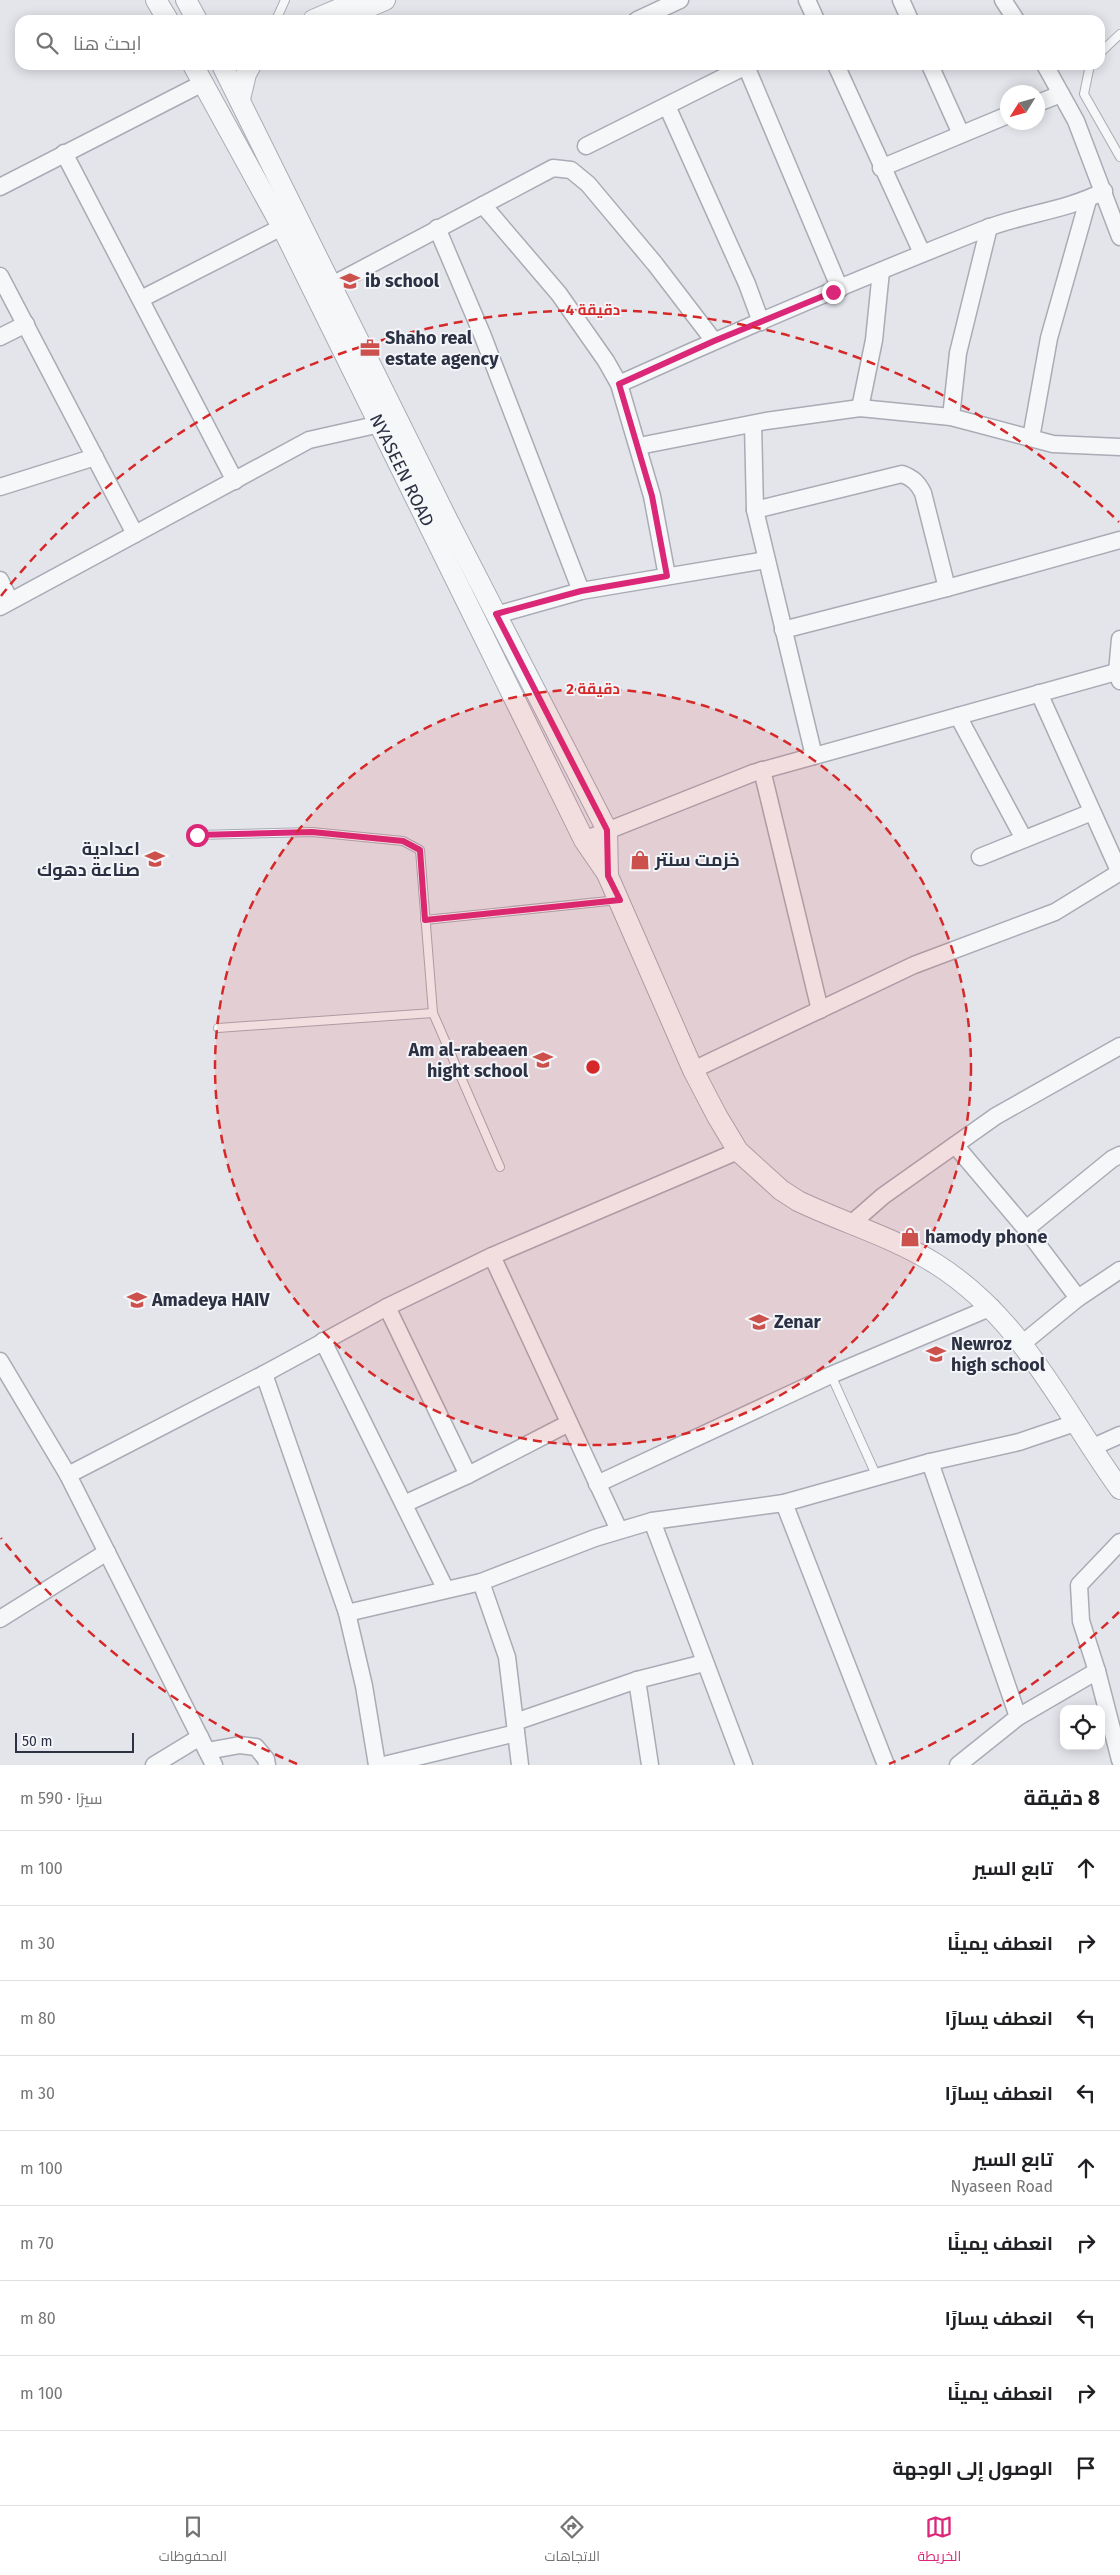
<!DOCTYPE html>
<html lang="ar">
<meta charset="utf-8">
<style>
body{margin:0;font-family:"Fira Sans",Cairo,sans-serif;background:#f2f2f2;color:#202124;direction:rtl}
.controls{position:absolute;right:15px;bottom:15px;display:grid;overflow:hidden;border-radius:10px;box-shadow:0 2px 12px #0003}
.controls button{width:45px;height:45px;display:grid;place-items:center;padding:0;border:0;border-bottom:1px solid #e0e0e0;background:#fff;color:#202124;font:25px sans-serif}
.compass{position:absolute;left:1000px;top:85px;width:45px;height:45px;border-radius:50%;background:#fff;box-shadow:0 2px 12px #0003;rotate:233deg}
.scale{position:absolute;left:15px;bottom:12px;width:119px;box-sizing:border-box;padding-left:5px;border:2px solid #2b3043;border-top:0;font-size:14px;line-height:18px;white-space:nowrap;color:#2b3043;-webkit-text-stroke:4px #f3f5f8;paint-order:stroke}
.stop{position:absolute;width:15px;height:15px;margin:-11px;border:4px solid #db2777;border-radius:50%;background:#fff}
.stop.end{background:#db2777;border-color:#fff;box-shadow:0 1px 5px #0008}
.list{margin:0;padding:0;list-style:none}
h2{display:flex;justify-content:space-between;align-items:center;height:65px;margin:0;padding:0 20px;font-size:21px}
h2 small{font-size:16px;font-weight:400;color:#757577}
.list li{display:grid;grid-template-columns:32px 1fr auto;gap:15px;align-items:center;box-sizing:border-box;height:75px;padding:0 20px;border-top:1px solid #e0e0e0}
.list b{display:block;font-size:19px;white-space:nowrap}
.list p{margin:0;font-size:16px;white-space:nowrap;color:#757577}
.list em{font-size:16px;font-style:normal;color:#757577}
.icon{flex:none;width:28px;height:28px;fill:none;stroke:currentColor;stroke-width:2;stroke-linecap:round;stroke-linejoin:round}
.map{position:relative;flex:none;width:1120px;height:1765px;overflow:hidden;direction:ltr}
.search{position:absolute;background:#fff;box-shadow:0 2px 12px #0003;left:15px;right:15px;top:15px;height:55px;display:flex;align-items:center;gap:12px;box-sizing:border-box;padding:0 18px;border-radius:15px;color:#757577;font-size:19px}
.sheet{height:740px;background:#fff}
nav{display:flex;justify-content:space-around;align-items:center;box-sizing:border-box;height:70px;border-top:1px solid #e0e0e0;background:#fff;font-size:14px;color:#757577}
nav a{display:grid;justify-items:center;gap:2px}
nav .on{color:#db2777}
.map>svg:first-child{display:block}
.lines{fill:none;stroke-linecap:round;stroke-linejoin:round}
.service-casing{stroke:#a9abb5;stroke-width:10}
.minor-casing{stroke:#a9abb5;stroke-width:19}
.tertiary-casing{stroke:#a9abb5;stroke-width:22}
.service{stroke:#f6f7f9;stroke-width:8}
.minor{stroke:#f6f7f9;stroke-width:16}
.tertiary{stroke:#f6f7f9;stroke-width:20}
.route{stroke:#db2777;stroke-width:6}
.ring{fill:none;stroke:#d62828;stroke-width:2.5;stroke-dasharray:9 6}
.labels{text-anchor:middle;stroke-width:4;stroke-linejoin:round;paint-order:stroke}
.poi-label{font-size:18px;font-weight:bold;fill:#2b3043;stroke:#f3f5f8;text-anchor:start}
.street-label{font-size:18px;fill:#2b3043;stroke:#f3f5f8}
.centre{fill:#d62828;stroke:#f3f5f8;stroke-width:2.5}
.ring-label{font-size:15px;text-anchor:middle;font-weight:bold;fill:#d62828;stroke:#f3f5f8;stroke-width:4;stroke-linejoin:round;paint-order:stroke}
</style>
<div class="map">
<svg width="1120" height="1765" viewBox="0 0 1120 1765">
<rect width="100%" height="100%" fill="#e4e5eb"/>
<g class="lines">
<defs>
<g id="service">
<path d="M 276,20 L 285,0"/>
<path d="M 1100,53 L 1120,34"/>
<path d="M 1090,65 L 1084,94 L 1120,157"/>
<path d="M 197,835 L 312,832 L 403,841 L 420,850 L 433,1013 L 500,1167"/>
<path d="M 425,920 L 618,900"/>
<path d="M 218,1028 L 433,1013"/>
<path d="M 831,1375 L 877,1477"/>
</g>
<g id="minor">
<path d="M 807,0 L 816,20"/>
<path d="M 901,0 L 910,20"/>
<path d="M 1003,0 L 1016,20"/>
<path d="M 637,20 L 680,0"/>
<path d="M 836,65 L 922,253"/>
<path d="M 930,65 L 961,134"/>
<path d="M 1045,65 L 1076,121 L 1120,237"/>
<path d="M 746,66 L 840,289"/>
<path d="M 1038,103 L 1061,94"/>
<path d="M 667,106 L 747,284 L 761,322"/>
<path d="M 586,146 L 748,65"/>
<path d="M 64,153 L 235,481"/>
<path d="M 881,168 L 1008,115"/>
<path d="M 0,187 L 203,83"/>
<path d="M 483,205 L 559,294 L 606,361 L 619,384 L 652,496 L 667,576"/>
<path d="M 437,228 L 482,334 L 581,591"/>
<path d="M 0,276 L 135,534"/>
<path d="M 332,285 L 553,168 L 571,170 L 588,184 L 655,264 L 714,341"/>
<path d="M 141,299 L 282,227"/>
<path d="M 0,337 L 26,324"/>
<path d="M 619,384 C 738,330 860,278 982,230 C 1021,214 1066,211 1104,191"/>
<path d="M 860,408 L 874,340 L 881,271"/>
<path d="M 951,417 L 958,353 L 989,227"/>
<path d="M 753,424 L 755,510 L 814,756"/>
<path d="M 1031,438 L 1049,338 L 1088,200"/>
<path d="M 639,446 L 766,421 L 860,408 L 951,417 L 1053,444 L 1120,447"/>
<path d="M 0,487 L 95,457"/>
<path d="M 755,510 L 902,474 C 913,478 918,483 923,493 L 947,588"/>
<path d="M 0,580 L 10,601"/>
<path d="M 0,607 L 309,440 L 380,424"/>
<path d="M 496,615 L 581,591 L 766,560"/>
<path d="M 783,630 L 947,588 L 1120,540"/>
<path d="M 1120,681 L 1117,672 L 1120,639"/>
<path d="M 1039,693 L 1120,873"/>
<path d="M 958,716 L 1024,839"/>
<path d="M 762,770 L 820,1010"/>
<path d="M 584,840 L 753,773 L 1120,671"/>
<path d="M 980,857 L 1092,812"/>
<path d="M 693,1070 L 914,965 L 1055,912 L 1120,872"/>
<path d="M 955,1145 L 1026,1229 L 1078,1298"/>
<path d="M 851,1224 L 883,1196 L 996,1116 L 1120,1046"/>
<path d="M 1026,1229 L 1112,1159 L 1120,1155"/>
<path d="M 492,1256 L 619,1530"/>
<path d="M 387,1307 L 468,1475"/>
<path d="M 323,1341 L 445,1588"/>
<path d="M 1023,1343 L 1078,1298 L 1120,1270"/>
<path d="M 0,1361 L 68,1475 L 214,1765"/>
<path d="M 264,1374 L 347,1613 L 364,1686 L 377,1765"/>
<path d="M 1093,1447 L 1120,1435"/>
<path d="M 930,1462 L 1018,1717"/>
<path d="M 68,1475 L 264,1374 L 387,1307 L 492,1256 L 738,1151"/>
<path d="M 597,1484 L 831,1375 L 992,1307"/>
<path d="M 784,1503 L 886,1765"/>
<path d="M 404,1504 L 468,1475 L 569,1423"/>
<path d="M 652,1521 L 744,1765"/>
<path d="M 1120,1542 L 1079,1585 L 1081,1621 L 1097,1671 L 1120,1760"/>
<path d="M 481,1582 L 507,1657 L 520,1765"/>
<path d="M 347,1613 L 481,1582 L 595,1538 L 652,1521 L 784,1503 L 930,1462 L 1019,1442 L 1075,1423"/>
<path d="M 0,1619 L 107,1552"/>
<path d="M 637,1680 L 650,1765"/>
<path d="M 515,1722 L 637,1680 L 704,1663"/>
<path d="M 207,1751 L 240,1745 L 256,1747 L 266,1759 L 267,1765"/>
<path d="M 154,1765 L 200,1737"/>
<path d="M 384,1765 L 516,1733"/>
<path d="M 958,1765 L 1018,1717 L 1097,1671"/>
</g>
<g id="tertiary">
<path d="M 156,0 L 168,20"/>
<path d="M 186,0 L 197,20"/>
<path d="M 348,16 L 385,0"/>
<path d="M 313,20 L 360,0"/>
<path id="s1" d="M 193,65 L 282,227 L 584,840 L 608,875"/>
<path d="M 222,65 L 447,519 L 607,830 L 608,876 L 693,1070 L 717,1116 L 738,1151 L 781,1190 L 798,1201 C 844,1223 893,1237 936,1264 C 1023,1319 1062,1409 1120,1489"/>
<path d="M 240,99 L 246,74 L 251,65"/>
</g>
</defs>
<use href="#service" class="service-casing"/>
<use href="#minor" class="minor-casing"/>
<use href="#tertiary" class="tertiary-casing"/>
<use href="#service" class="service"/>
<use href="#minor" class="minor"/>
<use href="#tertiary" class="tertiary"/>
</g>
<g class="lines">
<path class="route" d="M 197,835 L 312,832 L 403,841 L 420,850 L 425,920 L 620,900 L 608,876 L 607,830 L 496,614 L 581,591 L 667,576 L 652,496 L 619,384 L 714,341 L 833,292"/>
</g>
<circle cx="593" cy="1067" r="378" fill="#d62828" fill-opacity=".12"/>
<g class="ring">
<circle cx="593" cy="1067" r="378"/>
<path d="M1119 1612A757 757 0 0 1 889 1764M297 1764A757 757 0 0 1 1 1538M1 596A757 757 0 0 1 1119 522"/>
</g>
<defs>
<symbol id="school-bare" viewBox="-9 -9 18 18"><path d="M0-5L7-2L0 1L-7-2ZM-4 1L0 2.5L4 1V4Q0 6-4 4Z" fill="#cc514d" stroke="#f3f5f8" stroke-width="2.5" paint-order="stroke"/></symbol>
<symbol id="office-bare" viewBox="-9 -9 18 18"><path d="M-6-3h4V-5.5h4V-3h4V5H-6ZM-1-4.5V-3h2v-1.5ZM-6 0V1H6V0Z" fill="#cc514d" stroke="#f3f5f8" stroke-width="2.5" paint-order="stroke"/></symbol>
<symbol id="shop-bare" viewBox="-9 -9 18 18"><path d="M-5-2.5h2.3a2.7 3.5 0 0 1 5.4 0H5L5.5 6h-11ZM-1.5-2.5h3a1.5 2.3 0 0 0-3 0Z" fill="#cc514d" stroke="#f3f5f8" stroke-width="2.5" paint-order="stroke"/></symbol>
</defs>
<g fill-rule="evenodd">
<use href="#school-bare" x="336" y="267" width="28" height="28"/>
<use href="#office-bare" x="356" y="334" width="28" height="28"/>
<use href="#school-bare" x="141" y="845" width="28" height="28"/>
<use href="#shop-bare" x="626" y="846" width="28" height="28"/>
<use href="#school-bare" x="529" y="1046" width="28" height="28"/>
<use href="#shop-bare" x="896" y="1223" width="28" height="28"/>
<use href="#school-bare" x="123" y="1286" width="28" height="28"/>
<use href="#school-bare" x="745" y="1308" width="28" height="28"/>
<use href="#school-bare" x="922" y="1340" width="28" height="28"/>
</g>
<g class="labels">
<g class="poi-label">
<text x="365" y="287">ib school</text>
<text x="385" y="344">Shaho real<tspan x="385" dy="21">estate agency</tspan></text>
<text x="140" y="855" text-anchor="end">اعدادية<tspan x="140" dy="21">صناعة دهوك</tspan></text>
<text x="655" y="866">خزمت سنتر</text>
<text x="528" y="1056" text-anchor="end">Am al-rabeaen<tspan x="528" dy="21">hight school</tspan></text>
<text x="925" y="1243">hamody phone</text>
<text x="152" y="1306">Amadeya HAIV</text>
<text x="774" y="1328">Zenar</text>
<text x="951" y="1350">Newroz<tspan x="951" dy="21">high school</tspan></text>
</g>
<g class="street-label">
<text dy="6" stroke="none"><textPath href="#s1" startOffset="456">NYASEEN ROAD</textPath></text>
</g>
</g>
<circle cx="593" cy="1067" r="8" class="centre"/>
<g class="ring-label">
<text x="593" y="315">4 دقيقة</text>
<text x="593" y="694">2 دقيقة</text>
</g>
</svg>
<div class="controls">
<button><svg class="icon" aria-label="locate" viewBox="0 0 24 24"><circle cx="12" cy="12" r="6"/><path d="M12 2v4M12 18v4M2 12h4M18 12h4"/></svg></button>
</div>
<svg class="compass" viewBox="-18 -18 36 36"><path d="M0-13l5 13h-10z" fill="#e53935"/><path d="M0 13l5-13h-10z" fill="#757577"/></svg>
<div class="scale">50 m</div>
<div class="stop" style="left:197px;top:835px"></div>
<div class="stop end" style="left:833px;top:292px"></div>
<div class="search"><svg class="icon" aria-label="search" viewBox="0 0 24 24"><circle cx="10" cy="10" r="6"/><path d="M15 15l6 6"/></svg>ابحث هنا</div>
</div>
<section class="sheet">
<h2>8 دقيقة<small>سيرًا · 590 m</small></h2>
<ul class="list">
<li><svg class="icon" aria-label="ahead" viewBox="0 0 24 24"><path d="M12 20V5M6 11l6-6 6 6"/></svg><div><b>تابع السير</b></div><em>100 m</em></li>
<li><svg class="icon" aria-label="right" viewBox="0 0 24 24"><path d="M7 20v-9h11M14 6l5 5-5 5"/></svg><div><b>انعطف يمينًا</b></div><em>30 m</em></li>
<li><svg class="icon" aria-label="left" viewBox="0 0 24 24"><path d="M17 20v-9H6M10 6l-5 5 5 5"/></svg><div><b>انعطف يسارًا</b></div><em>80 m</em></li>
<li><svg class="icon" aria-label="left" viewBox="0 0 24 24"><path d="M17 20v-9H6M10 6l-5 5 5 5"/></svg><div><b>انعطف يسارًا</b></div><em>30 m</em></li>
<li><svg class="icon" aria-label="ahead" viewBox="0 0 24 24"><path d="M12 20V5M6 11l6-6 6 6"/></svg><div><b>تابع السير</b><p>Nyaseen Road</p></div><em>100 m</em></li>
<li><svg class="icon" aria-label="right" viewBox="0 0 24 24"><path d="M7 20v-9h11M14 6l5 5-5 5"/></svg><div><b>انعطف يمينًا</b></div><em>70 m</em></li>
<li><svg class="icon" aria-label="left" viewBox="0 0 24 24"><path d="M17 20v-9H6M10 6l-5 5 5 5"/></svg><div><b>انعطف يسارًا</b></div><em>80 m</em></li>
<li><svg class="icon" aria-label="right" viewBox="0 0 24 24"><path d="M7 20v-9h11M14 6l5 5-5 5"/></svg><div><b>انعطف يمينًا</b></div><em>100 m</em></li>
<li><svg class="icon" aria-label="arrive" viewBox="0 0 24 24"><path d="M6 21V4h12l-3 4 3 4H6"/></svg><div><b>الوصول إلى الوجهة</b></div></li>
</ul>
</section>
<nav>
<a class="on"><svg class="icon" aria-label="map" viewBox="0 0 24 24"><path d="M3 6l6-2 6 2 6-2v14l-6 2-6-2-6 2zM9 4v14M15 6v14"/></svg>الخريطة</a>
<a><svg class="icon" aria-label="directions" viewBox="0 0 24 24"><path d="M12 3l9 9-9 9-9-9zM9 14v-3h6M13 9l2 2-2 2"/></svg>الاتجاهات</a>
<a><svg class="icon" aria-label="saved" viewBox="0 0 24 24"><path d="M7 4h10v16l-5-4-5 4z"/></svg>المحفوظات</a>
</nav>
